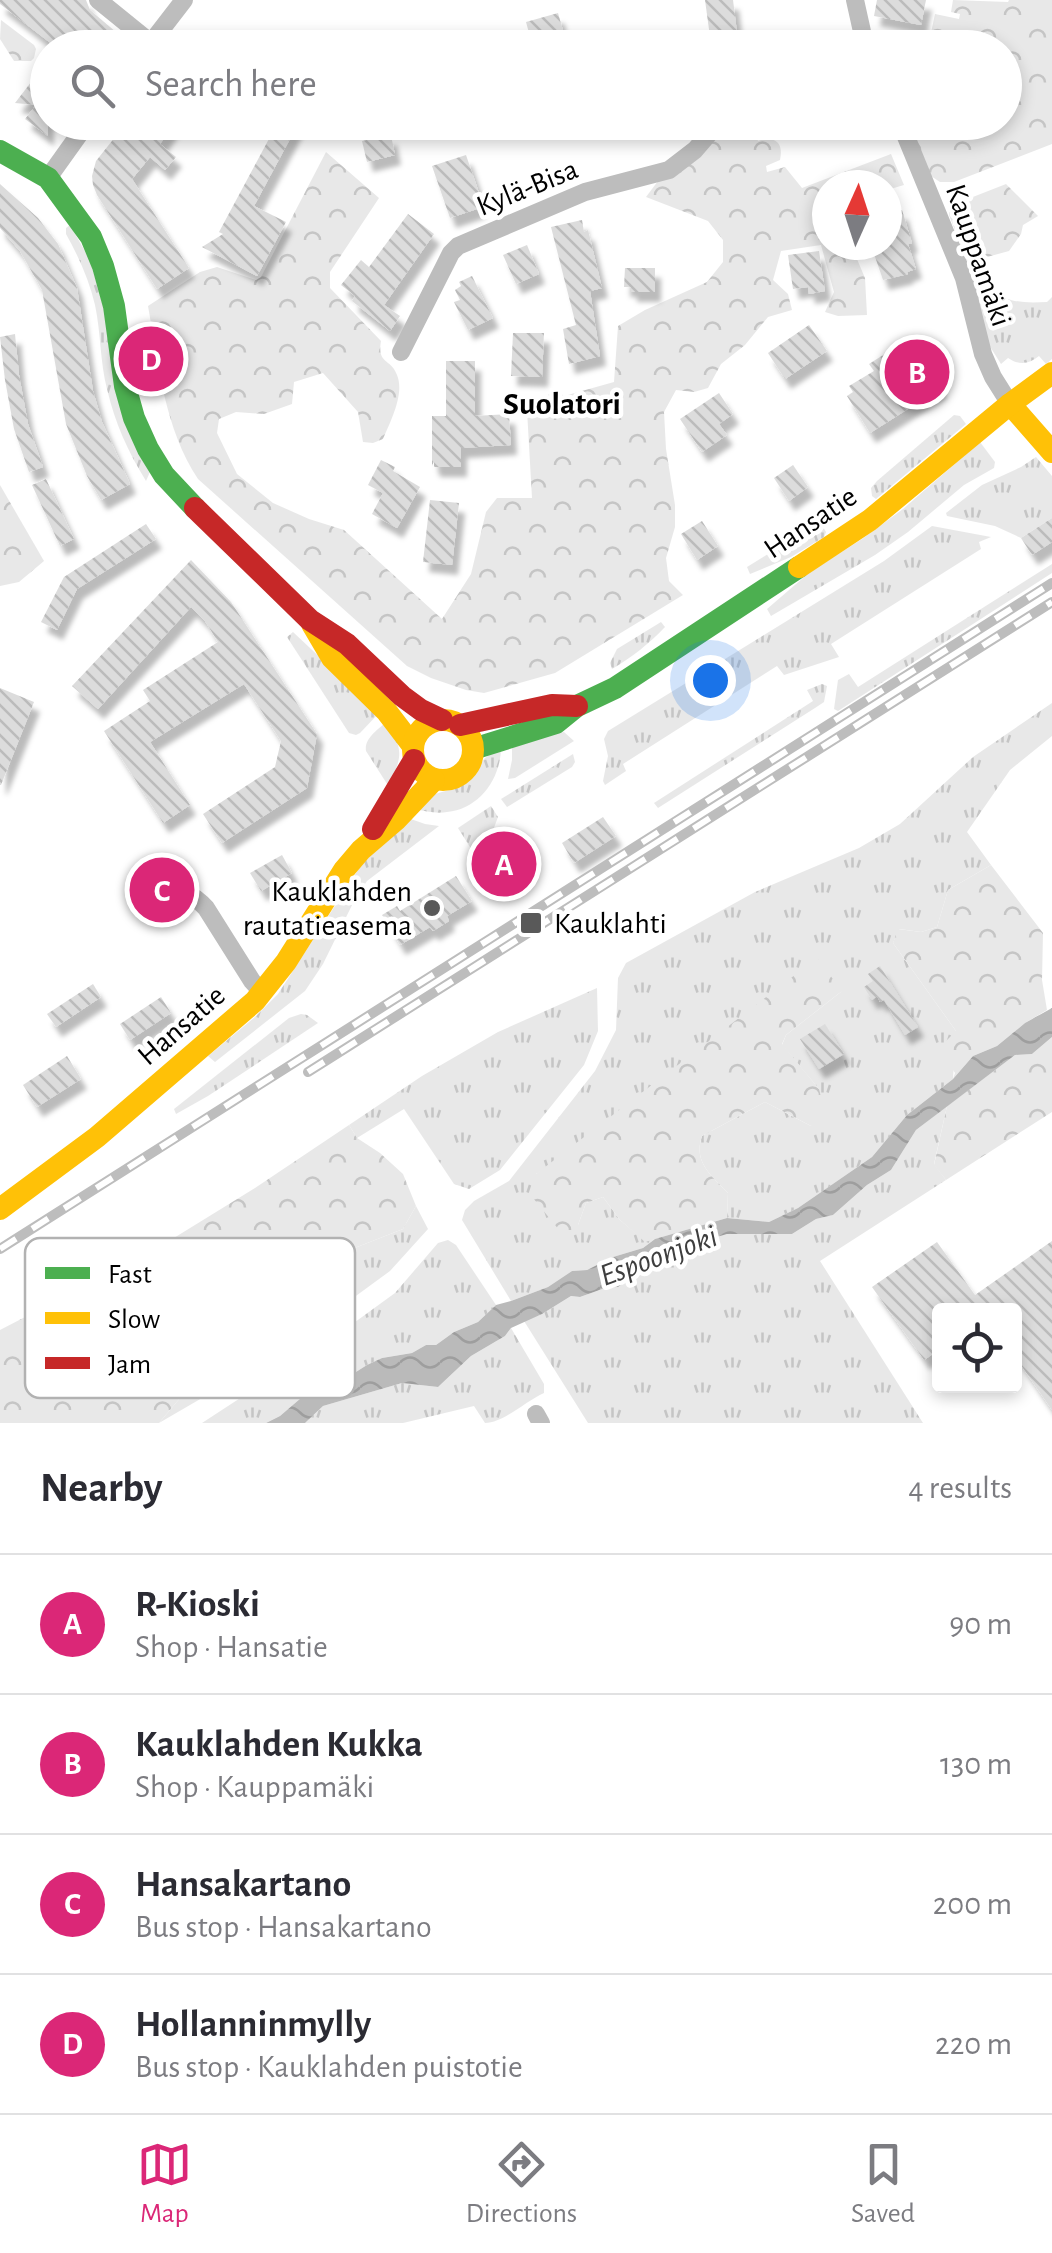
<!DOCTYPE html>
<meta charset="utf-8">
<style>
body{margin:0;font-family:"Alegreya Sans",sans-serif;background:#f7f7f7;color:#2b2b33}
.controls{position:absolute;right:30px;bottom:30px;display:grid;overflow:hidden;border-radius:10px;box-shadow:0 5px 15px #0003}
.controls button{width:90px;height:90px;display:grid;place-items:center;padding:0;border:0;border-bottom:2px solid #e1e1e2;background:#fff;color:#2b2b33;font:50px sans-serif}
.compass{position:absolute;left:812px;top:170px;width:90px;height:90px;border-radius:50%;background:#fff;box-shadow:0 5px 15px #0003;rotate:3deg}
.you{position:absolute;left:710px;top:680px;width:35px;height:35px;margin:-25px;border:8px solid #fff;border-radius:50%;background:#1a73e8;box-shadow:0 0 0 15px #1a73e833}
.badge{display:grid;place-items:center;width:65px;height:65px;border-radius:50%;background:#db2777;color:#fff;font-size:32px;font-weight:700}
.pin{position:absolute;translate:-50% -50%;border:5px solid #fff;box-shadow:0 2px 10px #0006}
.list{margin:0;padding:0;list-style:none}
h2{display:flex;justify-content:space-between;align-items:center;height:130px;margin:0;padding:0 40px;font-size:42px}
h2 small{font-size:32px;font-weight:400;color:#7c7c81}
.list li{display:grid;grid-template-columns:65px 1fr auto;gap:30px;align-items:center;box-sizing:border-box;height:140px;padding:0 40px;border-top:2px solid #e1e1e2}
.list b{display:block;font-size:38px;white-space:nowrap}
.list p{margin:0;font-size:32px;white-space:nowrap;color:#7c7c81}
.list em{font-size:32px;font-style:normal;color:#7c7c81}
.icon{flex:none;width:55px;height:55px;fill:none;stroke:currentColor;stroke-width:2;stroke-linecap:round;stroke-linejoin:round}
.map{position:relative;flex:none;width:1052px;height:1423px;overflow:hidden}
.search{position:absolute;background:#fff;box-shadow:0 5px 15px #0003;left:30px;right:30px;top:30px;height:110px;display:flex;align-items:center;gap:25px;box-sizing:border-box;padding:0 35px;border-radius:55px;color:#7c7c81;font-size:38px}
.sheet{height:690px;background:#fff}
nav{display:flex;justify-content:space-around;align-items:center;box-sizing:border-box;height:140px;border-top:2px solid #e1e1e2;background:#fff;font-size:28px;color:#7c7c81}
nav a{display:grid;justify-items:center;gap:5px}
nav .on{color:#db2777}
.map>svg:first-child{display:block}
.grass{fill:url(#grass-tufts)}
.forest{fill:url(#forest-crowns)}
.water{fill:url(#water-waves)}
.building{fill:url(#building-back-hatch);filter:url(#shadow)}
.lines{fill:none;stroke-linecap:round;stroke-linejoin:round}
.street{stroke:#bdbdbd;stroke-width:18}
.fast{stroke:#4caf50;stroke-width:22}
.slow{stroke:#ffc107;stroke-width:22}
.jam{stroke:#c62828;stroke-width:22}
.rail-casing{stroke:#bdbdbd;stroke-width:10}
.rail{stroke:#fff;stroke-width:6;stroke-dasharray:19;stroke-linecap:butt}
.poi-dot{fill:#595959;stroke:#fff;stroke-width:4}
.labels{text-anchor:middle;stroke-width:9;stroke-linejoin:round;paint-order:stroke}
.street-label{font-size:30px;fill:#000;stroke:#fff}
.poi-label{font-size:30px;fill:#000;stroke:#fff;text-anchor:end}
.neighbourhood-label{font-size:32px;font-weight:bold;fill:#000;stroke:#fff}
.water-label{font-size:32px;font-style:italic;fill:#3e3e3e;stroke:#fff}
.key{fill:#fff;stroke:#b2b2b2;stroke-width:2.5}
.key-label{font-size:28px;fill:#000}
</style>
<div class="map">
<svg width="1052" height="1423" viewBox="0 0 1052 1423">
<defs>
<pattern id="grass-tufts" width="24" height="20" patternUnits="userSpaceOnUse" patternTransform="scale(2.5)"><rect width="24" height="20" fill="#e8e8e8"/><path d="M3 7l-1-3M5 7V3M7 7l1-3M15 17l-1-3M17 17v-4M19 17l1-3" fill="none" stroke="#c5c5c5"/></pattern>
<pattern id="forest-crowns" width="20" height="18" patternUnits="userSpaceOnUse" patternTransform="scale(2.5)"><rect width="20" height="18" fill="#e8e8e8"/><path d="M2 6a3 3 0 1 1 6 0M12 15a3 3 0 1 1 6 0" fill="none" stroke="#c5c5c5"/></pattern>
<pattern id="water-waves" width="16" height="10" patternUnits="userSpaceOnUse" patternTransform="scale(2.5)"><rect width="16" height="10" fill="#bababa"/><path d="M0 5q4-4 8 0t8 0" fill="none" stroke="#9e9e9e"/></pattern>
<pattern id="building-back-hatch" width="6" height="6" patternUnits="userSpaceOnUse" patternTransform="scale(2.5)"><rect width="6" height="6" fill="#dcdcdc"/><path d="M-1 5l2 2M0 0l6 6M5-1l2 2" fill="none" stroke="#bbb"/></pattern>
<filter id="shadow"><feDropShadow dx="6" dy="10" stdDeviation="2.5" flood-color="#0004"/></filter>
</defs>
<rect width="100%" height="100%" fill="#fff"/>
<g class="grass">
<path d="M 70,225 L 90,260 L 150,472 L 146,481 C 128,452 115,423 107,389 C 100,362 101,333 95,305 C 89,280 79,257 66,234 L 66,228 Z"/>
<path d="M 975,270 C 997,300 1010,304 1047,302 L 1052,297 L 1052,359 L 1046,364 L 1039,356 C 1029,364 1020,366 1008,358 L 1001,364 L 989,345 L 972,274 Z"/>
<path d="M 954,415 L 960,416 L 966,424 L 876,499 L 872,496 L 871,488 L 877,481 Z"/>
<path d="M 980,442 L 995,462 L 994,468 L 964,485 L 908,532 L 875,555 L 771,616 L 767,609 L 810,572 L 862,539 L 903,509 Z"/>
<path d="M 1036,457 L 1052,476 L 1052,518 L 1021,538 L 995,526 L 947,516 L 946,513 L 982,485 L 1021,467 Z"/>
<path d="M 820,522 L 826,532 L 824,537 L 791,557 L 750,574 L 747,567 Z"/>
<path d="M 932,526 L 991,537 L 979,542 L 981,549 L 831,644 L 839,657 L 784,675 L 777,666 L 623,764 L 626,771 L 605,785 L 603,781 L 608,756 L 604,739 L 608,731 L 884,561 Z"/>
<path d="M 1052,564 L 1052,573 L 838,711 L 834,709 L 838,680 L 849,674 L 858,687 Z"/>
<path d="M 661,622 L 665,627 C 649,644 632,657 612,669 L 610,663 L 617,649 Z"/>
<path d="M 293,632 L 379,713 L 360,733 L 356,735 L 349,733 L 287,637 Z"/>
<path d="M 822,684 L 827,686 L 824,702 L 815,708 L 658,808 L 654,803 L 813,701 L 807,690 Z"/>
<path d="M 1052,703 L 1052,736 L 1010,770 L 967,832 L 991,865 L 948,890 L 937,927 L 921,932 L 899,929 L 893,943 L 956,1031 L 953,1079 L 907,1115 L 872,1157 L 798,1208 L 769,1222 L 727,1218 L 728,1193 C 711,1175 693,1162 702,1136 L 765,1102 L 811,1126 L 819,1089 L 782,1045 L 786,1035 L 842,991 L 536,1174 L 578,1225 L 586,1203 L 603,1197 L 620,1220 L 645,1241 L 655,1239 L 643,1248 L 613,1257 L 587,1270 L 572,1271 L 548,1287 L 511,1301 L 462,1220 L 465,1210 L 474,1201 L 509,1181 L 595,1071 L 616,1030 L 618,978 L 626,963 L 755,892 L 859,848 L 900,824 L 973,757 Z"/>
<path d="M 387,721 C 404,753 402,754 389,787 L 366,751 C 364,738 378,730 387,721 Z"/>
<path d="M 564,732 L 574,741 L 515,778 L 508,779 L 512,760 L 512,741 Z"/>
<path d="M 501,745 C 502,777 480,809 447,812 C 436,814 425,811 415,809 L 435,794 L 456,788 L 469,781 L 484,759 Z"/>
<path d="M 573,754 L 575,762 L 572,767 L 507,807 L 501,799 Z"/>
<path d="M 491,806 L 498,817 L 486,849 L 475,855 L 458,828 Z"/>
<path d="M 408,818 L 425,824 L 439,826 L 367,881 L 355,899 L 323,964 L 305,991 L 215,1062 L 208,1056 L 255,1017 L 278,994 L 362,864 Z"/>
<path d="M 597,988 L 598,1031 L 584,1065 L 500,1170 L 469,1189 L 454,1184 L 404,1109 L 357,1138 L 349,1125 L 422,1076 L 498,1032 Z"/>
<path d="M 301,1014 L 307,1015 L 318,1023 L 208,1096 L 176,1114 L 174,1109 L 289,1018 Z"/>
<path d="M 947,1106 L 934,1164 L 946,1180 L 820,1261 L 923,1423 L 588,1423 L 524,1321 L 542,1314 L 571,1296 L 580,1297 L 605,1288 L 618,1287 L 658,1258 L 673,1256 L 684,1247 L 727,1234 L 792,1234 L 816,1219 L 833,1215 L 867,1185 L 891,1170 L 916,1130 Z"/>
<path d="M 416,1206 L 428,1229 L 390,1271 L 349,1301 L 233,1380 L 159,1423 L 218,1353 L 234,1295 L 252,1275 L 324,1260 L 403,1229 Z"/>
<path d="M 448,1240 L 456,1245 L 496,1305 L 478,1322 L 454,1332 L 436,1345 L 426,1345 L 412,1353 L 382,1358 L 367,1365 L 340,1382 L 301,1398 L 280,1416 L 266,1423 L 202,1423 L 340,1333 L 395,1293 L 438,1243 Z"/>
<path d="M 511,1328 L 544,1384 L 544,1393 C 526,1401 503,1423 485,1423 L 474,1406 L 403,1423 L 305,1423 L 323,1406 L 402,1383 L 438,1387 L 471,1356 L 505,1336 Z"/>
</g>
<g class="forest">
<path d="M 953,0 L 1008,2 L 1009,0 L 1052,0 L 1052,144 L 954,182 L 940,182 L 931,176 L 909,123 L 1004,122 L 1004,48 L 928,47 L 935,14 L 959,19 L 960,14 L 951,12 Z"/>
<path d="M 1,20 L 34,45 L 36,49 L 34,58 L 31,61 L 14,61 L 0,39 Z"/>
<path d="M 752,122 L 758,141 C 774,136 784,141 780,160 L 766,166 L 767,172 L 785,167 L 802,188 L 891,154 L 904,185 L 887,190 L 887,185 L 827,185 L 827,245 L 851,245 L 865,278 L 867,315 L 838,316 L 825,312 L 834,292 L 821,245 L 781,251 L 773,280 L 788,294 L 792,310 L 768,317 L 745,345 L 721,364 L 708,388 L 694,392 L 676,390 L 664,412 L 666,449 L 675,505 L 675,527 L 666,558 L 669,581 L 683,595 L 555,673 L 484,693 L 466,690 L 431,678 L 407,666 L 198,479 C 165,430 158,363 148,306 L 200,272 L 217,267 L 256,280 L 261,277 L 326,152 L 379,198 L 330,272 L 330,288 L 381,341 C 377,365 391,358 397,375 C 405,394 390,422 383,439 L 373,443 L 363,442 L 358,412 L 323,373 L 294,382 L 292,404 L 264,414 L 236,412 L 219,419 L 217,433 L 237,474 L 273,503 L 309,519 L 344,530 L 442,619 L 471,574 L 486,512 L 497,498 L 532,498 L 527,410 L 530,400 L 543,398 L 556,390 L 564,396 L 614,382 L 618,326 L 645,310 L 707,282 L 723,262 L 723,240 L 708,221 L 646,197 L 658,181 L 727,123 Z"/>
<path d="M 1006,184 L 1038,216 L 1023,225 L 1021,234 L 1009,251 L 987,257 L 972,274 L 949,215 L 949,209 L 955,204 Z"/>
<path d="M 0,485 L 44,561 L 19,582 L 0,586 Z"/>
<path d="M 991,865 L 1043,933 L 1042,980 L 1047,1010 L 1025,1023 L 997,1046 L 973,1056 L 953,1079 L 955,1073 L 939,1048 L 956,1031 L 893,943 L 898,929 L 921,932 L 937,927 L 948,890 Z"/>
<path d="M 817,958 L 842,991 L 786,1035 L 782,1044 L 819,1089 L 825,1114 L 811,1126 L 765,1102 L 702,1136 C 693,1162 711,1175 728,1193 L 727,1218 L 645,1242 L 620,1220 L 603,1197 L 586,1203 L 578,1225 L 564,1236 L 533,1198 L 536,1174 Z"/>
<path d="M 1052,1037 L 1052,1112 L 946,1180 L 934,1165 L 947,1106 L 1015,1055 L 1032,1054 Z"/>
<path d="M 349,1125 L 357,1138 L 380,1153 L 403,1174 L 416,1206 L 403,1229 L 324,1260 L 252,1275 L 234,1295 L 218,1353 L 159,1423 L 0,1423 L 0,1330 L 156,1249 L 255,1188 Z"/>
</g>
<path class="water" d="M 1052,1008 L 1052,1037 L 1032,1054 L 1015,1055 L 916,1130 L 891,1170 L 867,1185 L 833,1215 L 816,1219 L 792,1234 L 727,1234 L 684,1247 L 673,1256 L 658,1258 L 618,1287 L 605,1288 L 580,1297 L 571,1296 L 542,1314 L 511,1328 L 505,1336 L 471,1356 L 438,1387 L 402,1383 L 323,1406 L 305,1423 L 266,1423 L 280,1416 L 301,1398 L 340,1382 L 367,1365 L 382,1358 L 412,1353 L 426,1345 L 436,1345 L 454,1332 L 478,1322 L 496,1305 L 511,1301 L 548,1287 L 572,1271 L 587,1270 L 613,1257 L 643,1248 L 655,1239 L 727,1218 L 769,1222 L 798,1208 L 872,1157 L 907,1115 L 953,1079 L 973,1056 L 997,1046 L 1025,1023 Z"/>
<g class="building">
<path d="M 0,0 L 86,0 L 90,10 L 123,38 L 115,48 L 57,48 L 0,4 Z"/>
<path d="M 705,0 L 733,0 L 738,41 L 711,44 Z"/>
<path d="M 877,0 L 926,0 L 921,25 L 874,16 Z"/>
<path d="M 558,13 L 566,41 L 557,43 L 558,48 L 528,48 L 525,35 L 529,33 L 526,22 Z"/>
<path d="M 48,60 L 48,136 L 25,119 L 36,105 L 15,103 Z"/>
<path d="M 127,122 L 176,122 L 160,144 L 176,157 L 165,170 L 150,157 L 132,179 L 189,268 L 157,289 L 97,195 L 93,185 L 92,176 L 96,161 Z"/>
<path d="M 278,122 L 299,122 L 254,206 L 286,222 L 257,276 L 202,247 L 223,234 L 219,232 Z"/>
<path d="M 391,135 L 395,155 L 367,162 L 362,141 Z"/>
<path d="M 466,155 L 479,193 L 475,194 L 480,208 L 450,218 L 432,166 Z"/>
<path d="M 0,184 L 38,218 L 58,244 L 77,288 L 93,391 L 102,422 L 130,484 L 101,500 L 87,476 L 66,424 L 42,290 L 20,251 L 0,228 Z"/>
<path d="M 902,210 L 912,243 L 908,244 L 916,269 L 907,272 L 908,274 L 883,280 L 871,245 L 887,245 L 887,214 Z"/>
<path d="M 408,214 L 434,234 L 384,305 L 400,316 L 390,331 L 352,301 L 355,296 L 341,285 L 361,260 L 369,267 Z"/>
<path d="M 582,220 L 584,232 L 588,230 L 602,288 L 590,291 L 600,356 L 569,364 L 563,329 L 576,325 L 551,227 Z"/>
<path d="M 527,245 L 539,274 L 516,284 L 503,255 Z"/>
<path d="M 819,251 L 825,291 L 809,294 L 808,287 L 793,289 L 788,255 Z"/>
<path d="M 625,268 L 655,268 L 655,292 L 631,292 L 631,287 L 624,287 Z"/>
<path d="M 472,276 L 493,318 L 468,330 L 454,302 L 460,300 L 455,290 L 461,286 L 459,282 Z"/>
<path d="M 809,325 L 827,351 L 785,379 L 768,353 Z"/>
<path d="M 513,333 L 544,333 L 542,377 L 511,376 Z"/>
<path d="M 15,334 L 19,375 L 28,424 L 43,467 L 29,472 L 14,429 L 5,380 L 0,337 Z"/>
<path d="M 910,338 L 941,388 L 870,433 L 847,396 L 853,392 L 849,386 L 874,371 L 869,364 Z"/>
<path d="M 446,361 L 475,361 L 475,416 L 509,414 L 511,445 L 461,448 L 461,467 L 434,467 L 434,461 L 432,466 L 432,416 L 446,416 Z"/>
<path d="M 719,393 L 733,414 L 719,424 L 727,435 L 702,452 L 680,419 Z"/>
<path d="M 381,460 L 395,467 L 393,471 L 420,487 L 397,528 L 372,514 L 383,493 L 368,485 Z"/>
<path d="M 793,465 L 808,487 L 789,501 L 774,478 Z"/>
<path d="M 46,479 L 74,539 L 60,546 L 32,485 Z"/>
<path d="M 430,500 L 459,503 L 452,565 L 423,562 Z"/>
<path d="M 1052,518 L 1052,542 L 1032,555 L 1021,538 Z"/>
<path d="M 702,521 L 718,546 L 697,560 L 681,534 Z"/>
<path d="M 146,524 L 156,539 L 77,589 L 57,630 L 41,622 L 64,577 Z"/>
<path d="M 191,560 L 231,602 L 317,734 L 307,788 L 222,843 L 203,814 L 275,767 L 281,741 L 244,684 L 150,742 L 190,805 L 163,823 L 104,731 L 150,701 L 143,690 L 218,642 L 205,621 L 191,607 L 98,709 L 72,686 Z"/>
<path d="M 0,688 L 34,702 L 1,785 L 0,785 Z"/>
<path d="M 603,817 L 616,836 L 574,863 L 562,843 Z"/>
<path d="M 511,845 L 525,866 L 497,883 L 484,862 Z"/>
<path d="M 282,855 L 292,873 L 261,891 L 250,873 Z"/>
<path d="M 456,876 L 472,901 L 447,916 L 449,921 L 433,931 L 430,927 L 400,945 L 382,915 L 397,906 L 400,911 Z"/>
<path d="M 880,966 L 918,1027 L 905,1035 L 884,1000 L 880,1002 L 877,996 L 872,1000 L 864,987 L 873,981 L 868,974 Z"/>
<path d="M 93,984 L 101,997 L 56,1027 L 47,1014 Z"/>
<path d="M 161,997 L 171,1013 L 130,1040 L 120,1024 Z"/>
<path d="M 825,1024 L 844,1054 L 819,1069 L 800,1039 Z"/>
<path d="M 67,1056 L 81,1079 L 37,1107 L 23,1085 Z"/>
<path d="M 1052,1241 L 1052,1410 L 1014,1355 L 1014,1310 L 940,1310 L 940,1349 L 924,1360 L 872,1287 L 937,1242 L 975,1295 Z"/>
</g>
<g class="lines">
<g class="street">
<path d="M 98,0 L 151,43"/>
<path d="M 855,0 L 863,36 L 868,48"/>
<path d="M 147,48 L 184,0"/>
<path d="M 839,48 L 863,36"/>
<path d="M 900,122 L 964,278 L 983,354 L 993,377 L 1010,404"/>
<path d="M 48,178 L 88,122"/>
<path d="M 401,352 L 445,265 L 451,253 L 458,246 L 585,192 L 669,170 L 695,150 L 719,122"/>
<path d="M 150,866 C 166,883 190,890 206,908 L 252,981 L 262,992"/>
<path d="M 536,1414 L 541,1423"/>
</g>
<g class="fast">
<path d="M 0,151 L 48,178 L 91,237 L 103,266 L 114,306 L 125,386 L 134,418 L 148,449 L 164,475 L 195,508"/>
<path d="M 473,749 L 556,723 L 577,706 L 615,688 L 799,567"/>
</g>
<g class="slow">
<path d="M 1010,404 L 1052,452"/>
<path d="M 799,567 L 870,520 L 1010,404 L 1052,373"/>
<path d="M 312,624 L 332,658 L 387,712 L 413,746"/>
<circle cx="443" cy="750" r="30"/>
<path d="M 0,1209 L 97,1137 L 255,1001 L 286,962 L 344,870 L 361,850 L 396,820 L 434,780"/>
</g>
<g class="jam">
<path d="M 195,508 L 310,620 L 347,644 L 402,696 L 421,710 L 442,720"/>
<path d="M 460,725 L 552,705 L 577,706"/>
<path d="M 373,829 L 414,760"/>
</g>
<defs>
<g id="rail">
<path d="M 308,1072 L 1052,602"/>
<path d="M 0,1249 L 1052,583"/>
</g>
</defs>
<use href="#rail" class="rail-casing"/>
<use href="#rail" class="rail"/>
</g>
<g class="poi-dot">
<circle cx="432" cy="908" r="10"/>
<rect x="519" y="911" width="24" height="24" rx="5"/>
</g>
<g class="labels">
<g class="street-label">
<text transform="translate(527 187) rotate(-22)" y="10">Kylä-Bisa</text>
<text transform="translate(979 255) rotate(71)" y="10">Kauppamäki</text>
<text transform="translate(810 522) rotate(-34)" y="10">Hansatie</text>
<text transform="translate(181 1025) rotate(-41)" y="10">Hansatie</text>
</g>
<g class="poi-label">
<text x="412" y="901">Kauklahden<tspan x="412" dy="34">rautatieasema</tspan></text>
<text x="554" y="933" text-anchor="start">Kauklahti</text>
</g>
<g class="neighbourhood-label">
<text x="562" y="414">Suolatori</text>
</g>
<g class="water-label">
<text transform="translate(658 1255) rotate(-20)" y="11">Espoonjoki</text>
</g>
</g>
<rect x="25" y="1238" width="330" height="160" rx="15" class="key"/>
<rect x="45" y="1267" width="45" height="12" fill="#4caf50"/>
<rect x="45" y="1312" width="45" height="12" fill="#ffc107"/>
<rect x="45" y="1357" width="45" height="12" fill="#c62828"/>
<g class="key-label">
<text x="108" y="1283">Fast</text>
<text x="108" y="1328">Slow</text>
<text x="108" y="1373">Jam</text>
</g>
</svg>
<div class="controls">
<button><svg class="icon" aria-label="locate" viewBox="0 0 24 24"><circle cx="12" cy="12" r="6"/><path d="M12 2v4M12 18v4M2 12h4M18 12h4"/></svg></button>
</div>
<svg class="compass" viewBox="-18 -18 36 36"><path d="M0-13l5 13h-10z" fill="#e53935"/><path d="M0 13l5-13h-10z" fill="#7c7c81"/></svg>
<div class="you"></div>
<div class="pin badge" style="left:504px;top:864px">A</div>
<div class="pin badge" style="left:917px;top:372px">B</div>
<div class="pin badge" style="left:162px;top:890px">C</div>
<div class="pin badge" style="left:151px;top:359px">D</div>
<div class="search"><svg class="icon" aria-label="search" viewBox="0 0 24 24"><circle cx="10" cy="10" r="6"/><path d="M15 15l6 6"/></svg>Search here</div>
</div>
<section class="sheet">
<h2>Nearby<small>4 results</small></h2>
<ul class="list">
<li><span class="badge">A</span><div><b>R-Kioski</b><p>Shop · Hansatie</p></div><em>90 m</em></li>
<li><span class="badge">B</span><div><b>Kauklahden Kukka</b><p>Shop · Kauppamäki</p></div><em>130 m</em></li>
<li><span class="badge">C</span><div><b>Hansakartano</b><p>Bus stop · Hansakartano</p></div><em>200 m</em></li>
<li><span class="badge">D</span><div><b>Hollanninmylly</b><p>Bus stop · Kauklahden puistotie</p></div><em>220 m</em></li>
</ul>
</section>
<nav>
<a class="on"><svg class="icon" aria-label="map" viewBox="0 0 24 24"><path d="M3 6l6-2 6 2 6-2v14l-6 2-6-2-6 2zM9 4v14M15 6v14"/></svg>Map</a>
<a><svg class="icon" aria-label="directions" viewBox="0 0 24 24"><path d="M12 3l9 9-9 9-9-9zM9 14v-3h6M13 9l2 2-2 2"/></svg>Directions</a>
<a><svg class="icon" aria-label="saved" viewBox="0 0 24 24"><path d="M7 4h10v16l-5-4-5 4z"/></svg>Saved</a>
</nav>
